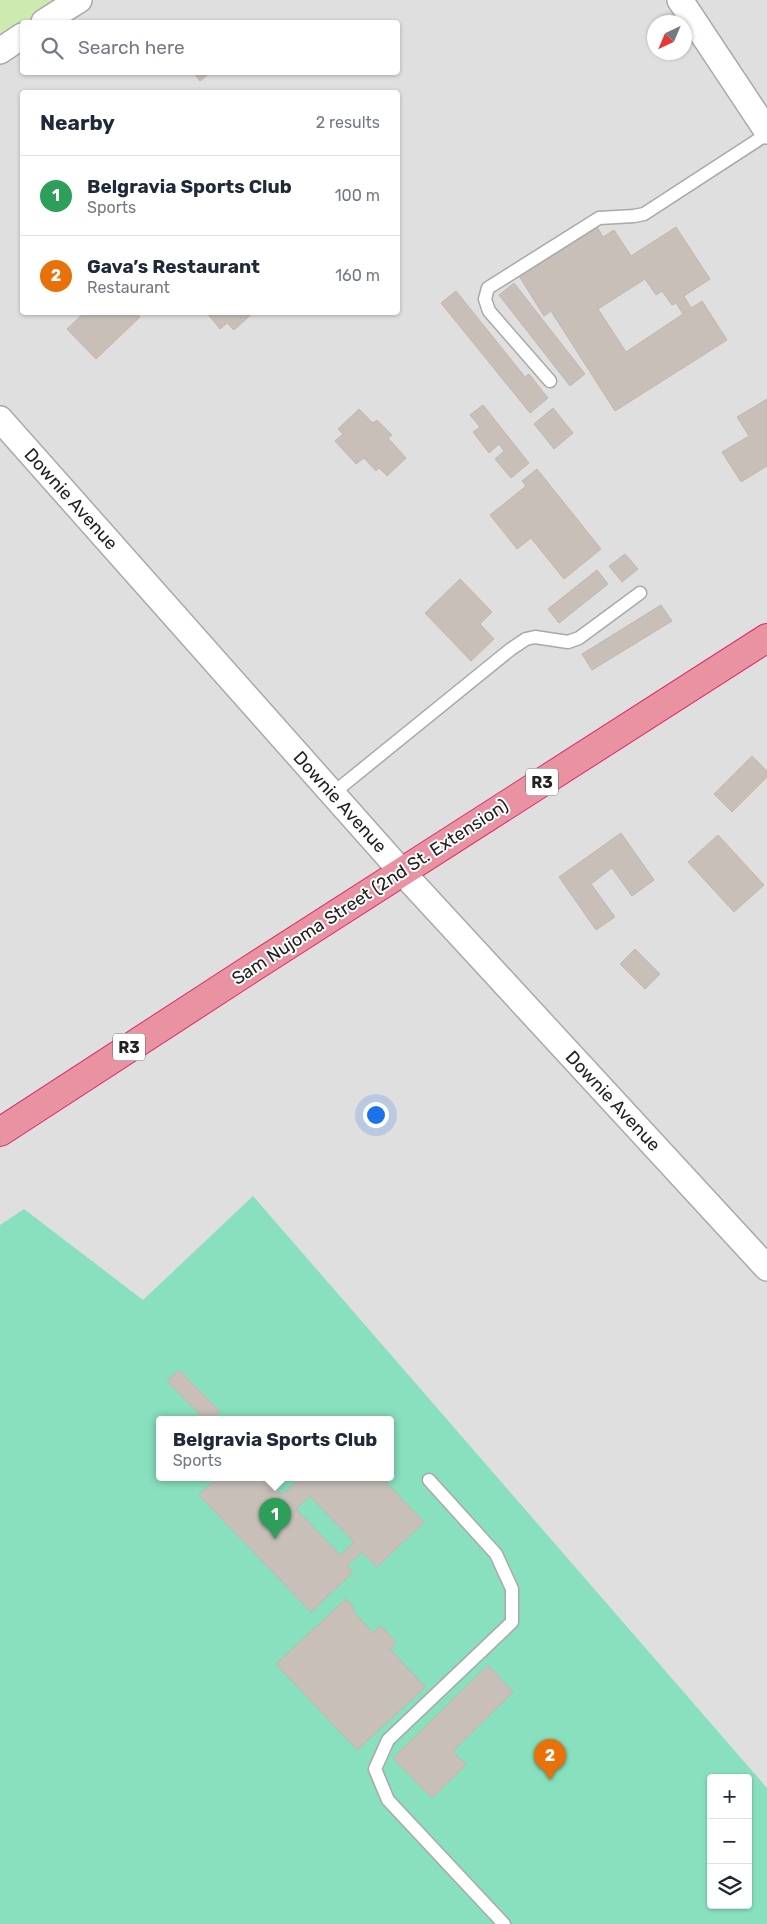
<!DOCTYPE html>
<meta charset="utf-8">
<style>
body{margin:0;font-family:Rubik,sans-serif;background:#f2f2f3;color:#1f2937}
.controls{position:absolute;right:15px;bottom:15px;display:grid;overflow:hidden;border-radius:5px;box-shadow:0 1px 4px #0004}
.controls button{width:45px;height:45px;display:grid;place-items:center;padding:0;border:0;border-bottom:1px solid #e0e1e3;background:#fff;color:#1f2937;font:25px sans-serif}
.compass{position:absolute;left:647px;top:15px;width:45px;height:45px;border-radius:50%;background:#fff;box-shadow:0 1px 4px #0004;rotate:224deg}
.you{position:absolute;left:375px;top:1114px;width:18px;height:18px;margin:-12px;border:4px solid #fff;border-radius:50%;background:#1a73e8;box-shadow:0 0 0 8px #1a73e833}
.badge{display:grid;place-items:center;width:32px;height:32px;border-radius:50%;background:#1a73e8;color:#fff;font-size:16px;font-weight:700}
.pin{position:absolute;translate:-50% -41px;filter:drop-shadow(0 1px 2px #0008)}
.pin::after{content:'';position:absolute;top:26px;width:18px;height:15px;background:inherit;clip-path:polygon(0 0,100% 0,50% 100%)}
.popup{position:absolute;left:156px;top:1416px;width:238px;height:65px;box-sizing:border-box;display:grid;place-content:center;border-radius:5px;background:#fff;filter:drop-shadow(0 1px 4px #0005);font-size:16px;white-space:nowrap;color:#747a83}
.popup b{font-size:19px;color:#1f2937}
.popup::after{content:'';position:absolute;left:50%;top:100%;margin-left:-10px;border:10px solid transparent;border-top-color:#fff}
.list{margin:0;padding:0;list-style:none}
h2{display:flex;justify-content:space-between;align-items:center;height:65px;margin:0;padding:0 20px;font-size:21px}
h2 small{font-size:16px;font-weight:400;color:#747a83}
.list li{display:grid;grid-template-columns:32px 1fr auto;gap:15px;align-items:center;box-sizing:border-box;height:80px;padding:0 20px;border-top:1px solid #e0e1e3}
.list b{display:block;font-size:19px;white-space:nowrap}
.list p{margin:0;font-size:16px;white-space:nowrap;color:#747a83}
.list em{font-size:16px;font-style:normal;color:#747a83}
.icon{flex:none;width:28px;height:28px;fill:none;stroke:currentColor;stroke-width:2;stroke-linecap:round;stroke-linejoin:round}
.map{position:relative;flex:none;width:767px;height:1924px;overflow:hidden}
.search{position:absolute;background:#fff;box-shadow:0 1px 4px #0004;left:20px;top:20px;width:380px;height:55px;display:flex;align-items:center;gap:12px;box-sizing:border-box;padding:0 18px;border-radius:5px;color:#747a83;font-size:19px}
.panel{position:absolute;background:#fff;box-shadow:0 1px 4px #0004;left:20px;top:90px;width:380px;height:225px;border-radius:5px}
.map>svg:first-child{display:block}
.residential{fill:#e0dfdf;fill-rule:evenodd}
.grass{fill:#cdebb0}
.pitch{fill:#88e0be;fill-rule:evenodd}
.building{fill:#c7bfb8;stroke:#c4b6ab;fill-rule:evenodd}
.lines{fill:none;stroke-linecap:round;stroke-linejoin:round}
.lane-casing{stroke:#a9a9a9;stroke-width:15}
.street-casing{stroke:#a9a9a9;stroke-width:28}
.highway-casing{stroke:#dc2a67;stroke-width:30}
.lane{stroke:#fff;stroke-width:12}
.street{stroke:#fff;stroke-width:25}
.highway{stroke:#e892a2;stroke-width:28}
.labels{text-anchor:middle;stroke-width:4;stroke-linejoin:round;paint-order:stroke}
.shield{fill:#fff;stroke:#646464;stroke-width:1}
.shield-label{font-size:16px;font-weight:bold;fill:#222}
.street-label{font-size:18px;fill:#222;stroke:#fff}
</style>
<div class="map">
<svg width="767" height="1924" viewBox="0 0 767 1924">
<rect width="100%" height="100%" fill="#f2efe9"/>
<path class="residential" d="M 58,0 L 767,0 L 767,1924 L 0,1924 L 0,39 L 22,24 L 22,72 L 398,72 L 398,22 L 25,22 ZM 654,22 L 684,22 L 684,52 L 654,52 ZM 22,92 L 398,92 L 398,312 L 22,312 ZM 160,1420 L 390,1420 L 390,1478 L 160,1478 ZM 711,1778 L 748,1778 L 748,1905 L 711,1905 Z"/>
<path class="grass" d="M 0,0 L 58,0 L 0,39 Z"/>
<path class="pitch" d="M 253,1196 L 767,1788 L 767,1924 L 0,1924 L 0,1225 L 24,1209 L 143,1300 ZM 160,1420 L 390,1420 L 390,1478 L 160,1478 ZM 711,1778 L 748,1778 L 748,1905 L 711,1905 Z"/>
<g class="building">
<path d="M 193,72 L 211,72 L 200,81 Z"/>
<path d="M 597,227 L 603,237 L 614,230 L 631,256 L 676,227 L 710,279 L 684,296 L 691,308 L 702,301 L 727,340 L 615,411 L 551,311 L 544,316 L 519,276 ZM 645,279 L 656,295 L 662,291 L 672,305 L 676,303 L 683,314 L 626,352 L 598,309 Z"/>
<path d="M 514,283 L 585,374 L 570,386 L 499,295 Z"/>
<path d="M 456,291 L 525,377 L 529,374 L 548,398 L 530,413 L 441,303 Z"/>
<path d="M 85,312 L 136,312 L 140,317 L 96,359 L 67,329 Z"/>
<path d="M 206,312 L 254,312 L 234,330 L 227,323 L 220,329 Z"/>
<path d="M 767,399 L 767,466 L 741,482 L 722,452 L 749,436 L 737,417 Z"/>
<path d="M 483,405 L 529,463 L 511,478 L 495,459 L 504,451 L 499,444 L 489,453 L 473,432 L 480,427 L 470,415 Z"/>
<path d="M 553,408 L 573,433 L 554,449 L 534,424 Z"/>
<path d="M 359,409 L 373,423 L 377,420 L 392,435 L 388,438 L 406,458 L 387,476 L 379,468 L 376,471 L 364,458 L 356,464 L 335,441 L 343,434 L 338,429 Z"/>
<path d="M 537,469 L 601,549 L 564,579 L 531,538 L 517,549 L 490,515 L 526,486 L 522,481 Z"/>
<path d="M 625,554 L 638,569 L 622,582 L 609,566 Z"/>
<path d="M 597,570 L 608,584 L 559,623 L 548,609 Z"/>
<path d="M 460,579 L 492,612 L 480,624 L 494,639 L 471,661 L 425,613 Z"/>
<path d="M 661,605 L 672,621 L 592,670 L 582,654 Z"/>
<path d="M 752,756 L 767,771 L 767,777 L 732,812 L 714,794 Z"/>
<path d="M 621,833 L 654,880 L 632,896 L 612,868 L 591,884 L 615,917 L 596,930 L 559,877 Z"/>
<path d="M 718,835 L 764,885 L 734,912 L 688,862 Z"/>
<path d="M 635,949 L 660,974 L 645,989 L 620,964 Z"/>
<path d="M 179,1370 L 220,1411 L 211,1420 L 205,1420 L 167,1381 Z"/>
<path d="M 217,1478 L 285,1478 L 275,1488 L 282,1495 L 300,1478 L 382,1478 L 424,1522 L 377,1567 L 362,1552 L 347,1566 L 353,1572 L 311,1612 L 199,1495 ZM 310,1496 L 354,1542 L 340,1555 L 296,1509 Z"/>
<path d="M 346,1599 L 354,1608 L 352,1610 L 373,1633 L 381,1626 L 396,1643 L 390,1649 L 425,1687 L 357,1750 L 276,1664 Z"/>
<path d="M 488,1665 L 513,1692 L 453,1751 L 466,1765 L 432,1798 L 393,1758 Z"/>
</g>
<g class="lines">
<defs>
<g id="lane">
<path d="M 550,381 L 489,311 L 485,299 L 488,288 L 599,218 L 634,216 L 644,214 L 767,134"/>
<path d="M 332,794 L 511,649 L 526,639 L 535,637 L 568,642 L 579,638 L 640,593"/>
<path d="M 429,1480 L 496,1554 L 512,1589 L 512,1622 L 388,1740 L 375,1769 L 388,1800 L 504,1924"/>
</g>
<g id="street">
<path d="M 680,0 L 767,131"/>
<path d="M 44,22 L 79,0"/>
<path d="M 0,51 L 22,36"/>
<path d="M 0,419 L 402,872 L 767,1268"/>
</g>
<path id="highway" d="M 0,1132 L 249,970 L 767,638"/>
</defs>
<use href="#lane" class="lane-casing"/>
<use href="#street" class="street-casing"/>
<use href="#highway" class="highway-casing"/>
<use href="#lane" class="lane"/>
<use href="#street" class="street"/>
<use href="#highway" class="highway"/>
</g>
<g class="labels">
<g class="shield">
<rect x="526" y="768.5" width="32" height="27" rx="4"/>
<rect x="113" y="1033.5" width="32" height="27" rx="4"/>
</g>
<g class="shield-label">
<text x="542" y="788">R3</text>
<text x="129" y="1053">R3</text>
</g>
<g class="street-label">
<text transform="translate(71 499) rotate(48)" y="6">Downie Avenue</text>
<text transform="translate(340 802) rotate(48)" y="6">Downie Avenue</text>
<text transform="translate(370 892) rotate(-33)" y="6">Sam Nujoma Street (2nd St. Extension)</text>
<text transform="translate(613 1101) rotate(47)" y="6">Downie Avenue</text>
</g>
</g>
</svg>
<div class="controls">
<button>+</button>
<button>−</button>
<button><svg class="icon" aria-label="layers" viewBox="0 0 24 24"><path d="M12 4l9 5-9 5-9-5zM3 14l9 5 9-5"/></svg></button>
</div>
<svg class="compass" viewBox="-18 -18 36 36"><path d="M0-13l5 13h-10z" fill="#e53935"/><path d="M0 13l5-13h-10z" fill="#747a83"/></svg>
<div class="you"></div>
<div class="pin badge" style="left:275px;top:1539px;background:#2e9e5b">1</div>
<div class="popup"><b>Belgravia Sports Club</b>Sports</div>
<div class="pin badge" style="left:550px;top:1780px;background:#e8710a">2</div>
<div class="search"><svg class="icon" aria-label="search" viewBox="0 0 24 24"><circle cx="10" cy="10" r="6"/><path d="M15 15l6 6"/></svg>Search here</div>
<section class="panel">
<h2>Nearby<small>2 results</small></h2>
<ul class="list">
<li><span class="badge" style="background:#2e9e5b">1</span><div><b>Belgravia Sports Club</b><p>Sports</p></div><em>100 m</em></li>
<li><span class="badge" style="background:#e8710a">2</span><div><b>Gava’s Restaurant</b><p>Restaurant</p></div><em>160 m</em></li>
</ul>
</section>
</div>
